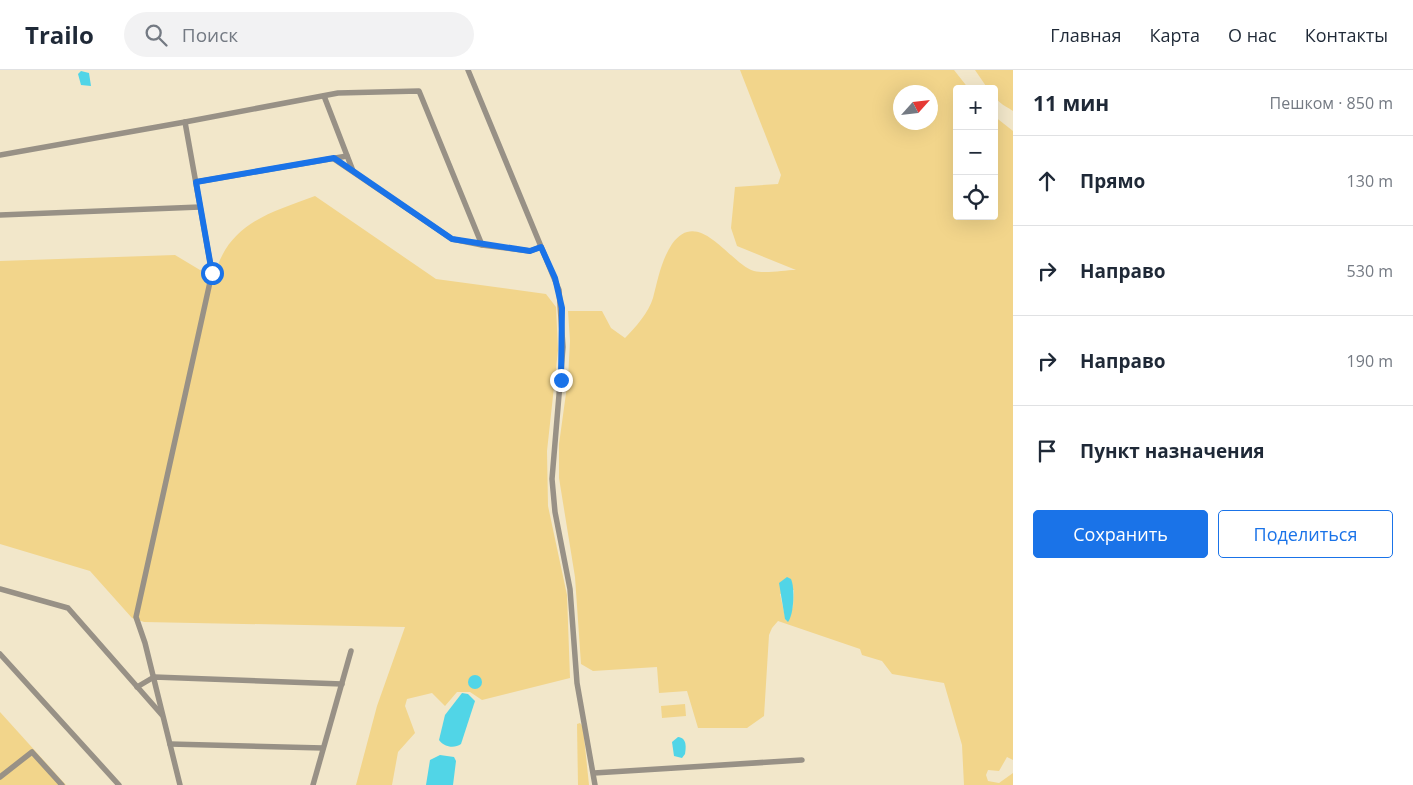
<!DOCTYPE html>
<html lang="ru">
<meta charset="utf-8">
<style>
body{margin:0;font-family:"Open Sans",sans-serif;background:#f2f2f3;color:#1f2937}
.controls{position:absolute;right:15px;top:15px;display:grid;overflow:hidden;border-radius:5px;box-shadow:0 5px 20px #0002}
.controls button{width:45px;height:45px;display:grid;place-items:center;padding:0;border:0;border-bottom:1px solid #e0e1e3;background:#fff;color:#1f2937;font:25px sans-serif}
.compass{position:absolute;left:893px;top:15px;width:45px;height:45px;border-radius:50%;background:#fff;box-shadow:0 5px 20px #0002;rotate:63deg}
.stop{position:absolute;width:15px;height:15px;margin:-11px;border:4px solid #1a73e8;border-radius:50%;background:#fff}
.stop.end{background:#1a73e8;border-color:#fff;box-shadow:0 1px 5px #0008}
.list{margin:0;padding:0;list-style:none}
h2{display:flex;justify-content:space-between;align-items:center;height:65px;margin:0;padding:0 20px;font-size:21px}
h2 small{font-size:16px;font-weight:400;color:#747a83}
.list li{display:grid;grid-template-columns:32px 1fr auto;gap:15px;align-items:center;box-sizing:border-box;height:90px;padding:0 20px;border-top:1px solid #e0e1e3}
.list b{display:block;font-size:19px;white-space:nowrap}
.list em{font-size:16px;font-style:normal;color:#747a83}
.actions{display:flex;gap:10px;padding:15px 20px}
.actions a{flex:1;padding:11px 0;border:1px solid #1a73e8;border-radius:5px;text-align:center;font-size:18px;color:#1a73e8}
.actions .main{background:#1a73e8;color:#fff}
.icon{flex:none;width:28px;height:28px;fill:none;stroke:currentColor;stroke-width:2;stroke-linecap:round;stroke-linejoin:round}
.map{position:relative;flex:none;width:1013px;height:715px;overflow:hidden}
header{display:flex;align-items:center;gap:30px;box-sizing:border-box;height:70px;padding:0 25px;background:#fff;border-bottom:1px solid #e0e1e3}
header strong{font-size:24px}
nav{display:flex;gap:28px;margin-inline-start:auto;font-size:18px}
.search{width:350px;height:45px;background:#f2f2f3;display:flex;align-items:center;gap:12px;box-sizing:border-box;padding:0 18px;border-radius:28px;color:#747a83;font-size:19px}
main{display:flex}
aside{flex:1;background:#fff}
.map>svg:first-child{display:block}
.green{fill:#f2d58b;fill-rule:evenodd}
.water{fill:#51d5e7}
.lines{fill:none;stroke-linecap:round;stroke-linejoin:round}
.street{stroke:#989186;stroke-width:5.5}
.route{stroke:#1a73e8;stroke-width:6}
</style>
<header>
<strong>Trailo</strong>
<div class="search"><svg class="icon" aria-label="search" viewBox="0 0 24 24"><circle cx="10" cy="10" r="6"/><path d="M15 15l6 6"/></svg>Поиск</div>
<nav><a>Главная</a><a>Карта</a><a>О нас</a><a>Контакты</a></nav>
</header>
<main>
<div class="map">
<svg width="1013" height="715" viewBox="0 0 1013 715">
<rect width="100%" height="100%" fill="#f2e7ca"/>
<g class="green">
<path d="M 740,0 L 954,0 L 969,19 L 957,19 L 957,146 L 994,146 L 994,46 L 1013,61 L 1013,690 L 1007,687 L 999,701 L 988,700 L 986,705 L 988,711 L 999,713 L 1013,703 L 1013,715 L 964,715 L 962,675 L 944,613 L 892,604 L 882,591 L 862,585 L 860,579 L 778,551 L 772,558 L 769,565 L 764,646 L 747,658 L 698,658 L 687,621 L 659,623 L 657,597 L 593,601 L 581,594 L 575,507 L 559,408 L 559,374 L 568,309 L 570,271 L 568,241 L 602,241 L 611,258 L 625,268 C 635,258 649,242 653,228 C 658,209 661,191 672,174 C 699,136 730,194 754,201 C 766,204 784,200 796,200 L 737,176 L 731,158 L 735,117 L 778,114 L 781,105 ZM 901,22 L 931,22 L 931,52 L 901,52 ZM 794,520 L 793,537 L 786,551 L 780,524 Z"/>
<path d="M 975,0 L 1013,0 L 1013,41 C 1003,34 994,32 994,19 L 988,19 Z"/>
<path d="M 315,126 L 436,209 L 546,224 L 556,237 L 558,280 L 547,381 L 548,436 L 567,525 L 570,608 L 482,630 L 470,622 L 457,622 L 445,636 L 432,623 L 407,629 L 405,636 L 415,663 L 398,682 L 392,715 L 356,715 L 377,636 L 405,557 L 144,552 L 132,548 L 90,501 L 0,474 L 0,191 L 175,185 L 200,200 L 217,197 C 234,151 273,142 315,126 Z"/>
<path d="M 685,634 L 686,646 L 662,648 L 661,636 Z"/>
<path d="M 0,642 L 66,715 L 0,715 Z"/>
<path d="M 580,653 L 583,657 L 589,715 L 578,715 L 577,654 Z"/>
</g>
<g class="water">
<path d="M 81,1 L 89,3 L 91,16 L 81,15 L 78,4 Z"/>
<path d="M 787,507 L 791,509 C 795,518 794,544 788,552 L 785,549 L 779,513 Z"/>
<circle cx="475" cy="612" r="7"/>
<path d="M 462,623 L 468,624 L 475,631 L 461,674 C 454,679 444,677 439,670 L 445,645 Z"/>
<path d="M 678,667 C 687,668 686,677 685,684 L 682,688 L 674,686 L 672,672 Z"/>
<path d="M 440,685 L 454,687 L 456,691 L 453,715 L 426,715 L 430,690 Z"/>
</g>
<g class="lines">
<g class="street">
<path d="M 468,0 L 559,220 L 563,277 L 552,409 L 555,442 L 570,519 L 577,613 L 595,715"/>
<path d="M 324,26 L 353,101"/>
<path d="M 185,52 L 338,23 L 419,21 L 482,175 L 452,169 L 334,89"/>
<path d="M 0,85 L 185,52 L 212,203 L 136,547 L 145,573 L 180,715"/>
<path d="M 196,112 L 347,86"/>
<path d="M 0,145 L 200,137"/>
<path d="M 482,175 L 530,181 L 541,177"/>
<path d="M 0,519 L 68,538 L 162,645"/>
<path d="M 0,584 L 119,715"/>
<path d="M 137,617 L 154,607 L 342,614"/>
<path d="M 170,674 L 323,678"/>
<path d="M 594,703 L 802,690"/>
<path d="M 0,707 L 32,682 L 62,715"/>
<path d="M 313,715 L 351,581"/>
</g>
</g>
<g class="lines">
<path class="route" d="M 212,203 L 196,112 L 334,88 L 452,169 L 530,181 L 541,177 L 555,208 L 562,238 L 561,310"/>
</g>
</svg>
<div class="controls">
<button>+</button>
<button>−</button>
<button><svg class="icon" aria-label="locate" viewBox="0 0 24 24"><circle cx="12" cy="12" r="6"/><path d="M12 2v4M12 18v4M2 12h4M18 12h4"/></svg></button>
</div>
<svg class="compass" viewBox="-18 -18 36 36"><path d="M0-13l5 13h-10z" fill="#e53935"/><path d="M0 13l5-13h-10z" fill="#747a83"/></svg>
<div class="stop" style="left:212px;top:203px"></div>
<div class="stop end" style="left:561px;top:310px"></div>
</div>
<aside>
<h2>11 мин<small>Пешком · 850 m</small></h2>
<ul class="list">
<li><svg class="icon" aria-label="ahead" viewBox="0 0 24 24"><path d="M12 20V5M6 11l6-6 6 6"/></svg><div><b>Прямо</b></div><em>130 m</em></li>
<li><svg class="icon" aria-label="right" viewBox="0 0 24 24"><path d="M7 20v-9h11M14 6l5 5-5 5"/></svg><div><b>Направо</b></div><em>530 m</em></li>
<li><svg class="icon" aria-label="right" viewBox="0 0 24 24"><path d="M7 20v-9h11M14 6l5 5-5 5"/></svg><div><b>Направо</b></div><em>190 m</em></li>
<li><svg class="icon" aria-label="arrive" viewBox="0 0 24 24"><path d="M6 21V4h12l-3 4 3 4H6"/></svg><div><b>Пункт назначения</b></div></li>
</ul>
<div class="actions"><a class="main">Сохранить</a><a>Поделиться</a></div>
</aside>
</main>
